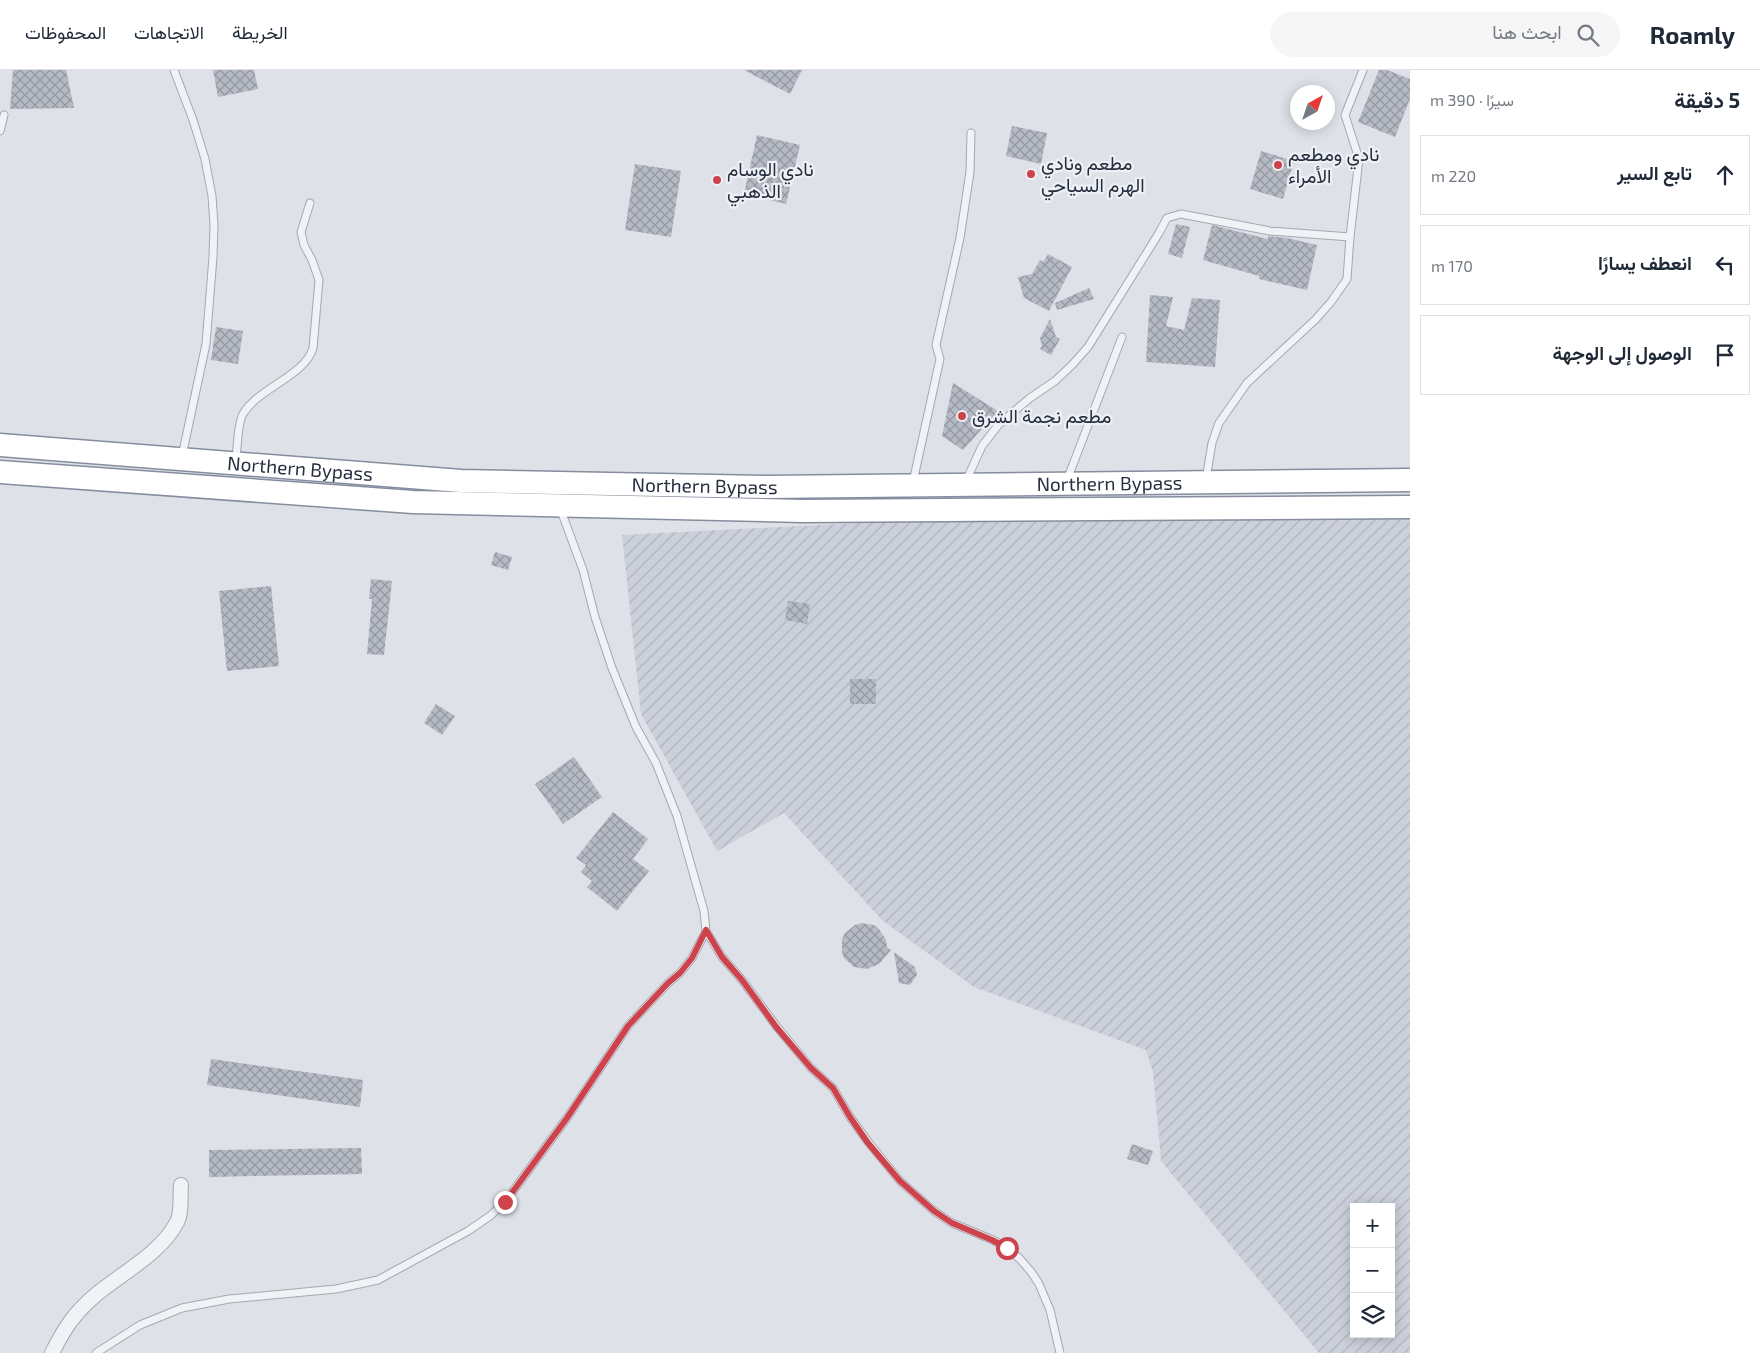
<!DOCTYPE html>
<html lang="ar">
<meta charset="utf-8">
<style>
body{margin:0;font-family:"Exo 2",Vazirmatn,sans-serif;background:#f6f6f7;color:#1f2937;direction:rtl}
.controls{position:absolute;right:15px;bottom:15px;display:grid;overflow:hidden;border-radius:0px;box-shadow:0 2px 12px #0003}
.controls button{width:45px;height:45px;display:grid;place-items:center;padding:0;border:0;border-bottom:1px solid #e0e1e3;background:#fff;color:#1f2937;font:25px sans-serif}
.compass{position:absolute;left:1290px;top:15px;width:45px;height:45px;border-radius:50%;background:#fff;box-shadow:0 2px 12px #0003;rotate:40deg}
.stop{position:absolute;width:15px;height:15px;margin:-11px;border:4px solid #ce424b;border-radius:50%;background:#fff}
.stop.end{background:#ce424b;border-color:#fff;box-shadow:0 1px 5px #0008}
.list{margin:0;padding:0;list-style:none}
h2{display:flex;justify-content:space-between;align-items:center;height:65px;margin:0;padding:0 20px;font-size:21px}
h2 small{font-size:16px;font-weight:400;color:#747a83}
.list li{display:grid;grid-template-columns:32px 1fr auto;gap:15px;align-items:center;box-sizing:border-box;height:80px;margin:0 10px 10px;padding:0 10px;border:1px solid #e0e1e3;border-radius:0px}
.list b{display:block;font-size:19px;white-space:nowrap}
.list em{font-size:16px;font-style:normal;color:#747a83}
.icon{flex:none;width:28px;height:28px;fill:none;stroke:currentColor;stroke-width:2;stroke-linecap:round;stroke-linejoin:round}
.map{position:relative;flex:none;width:1410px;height:1283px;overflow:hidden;direction:ltr}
header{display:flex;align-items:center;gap:30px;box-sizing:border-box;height:70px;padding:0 25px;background:#fff;border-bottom:1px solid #e0e1e3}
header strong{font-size:24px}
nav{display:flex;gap:28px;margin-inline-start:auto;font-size:18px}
.search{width:350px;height:45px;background:#f6f6f7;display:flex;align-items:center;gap:12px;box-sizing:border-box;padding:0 18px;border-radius:28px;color:#747a83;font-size:19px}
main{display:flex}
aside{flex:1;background:#fff}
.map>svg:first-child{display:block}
.industrial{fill:url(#industrial-furrows);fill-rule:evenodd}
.building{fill:url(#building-cross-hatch)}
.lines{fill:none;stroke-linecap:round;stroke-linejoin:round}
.service-casing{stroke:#a3a8b2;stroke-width:9}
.minor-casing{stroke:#a3a8b2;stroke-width:16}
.trunk-casing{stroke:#858d9e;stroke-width:25}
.service{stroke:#f1f2f6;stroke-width:7}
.minor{stroke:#f1f2f6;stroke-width:14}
.trunk{stroke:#fff;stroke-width:22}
.route{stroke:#ce424b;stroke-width:6}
.poi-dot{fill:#ce424b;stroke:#edf0f5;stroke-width:2}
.labels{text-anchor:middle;stroke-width:4.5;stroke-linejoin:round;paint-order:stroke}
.poi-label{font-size:19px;fill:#272e3e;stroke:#edf0f5;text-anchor:start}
.street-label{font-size:19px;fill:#272e3e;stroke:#edf0f5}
</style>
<header>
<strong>Roamly</strong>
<div class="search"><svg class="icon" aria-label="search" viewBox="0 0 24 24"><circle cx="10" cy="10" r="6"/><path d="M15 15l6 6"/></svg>ابحث هنا</div>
<nav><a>الخريطة</a><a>الاتجاهات</a><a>المحفوظات</a></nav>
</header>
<main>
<aside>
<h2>5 دقيقة<small>سيرًا · 390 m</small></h2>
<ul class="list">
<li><svg class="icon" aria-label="ahead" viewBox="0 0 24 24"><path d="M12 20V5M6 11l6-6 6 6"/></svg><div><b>تابع السير</b></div><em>220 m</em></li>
<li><svg class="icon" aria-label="left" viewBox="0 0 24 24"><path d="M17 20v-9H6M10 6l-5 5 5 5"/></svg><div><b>انعطف يسارًا</b></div><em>170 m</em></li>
<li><svg class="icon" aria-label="arrive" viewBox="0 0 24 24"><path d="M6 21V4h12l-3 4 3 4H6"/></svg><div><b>الوصول إلى الوجهة</b></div></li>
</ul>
</aside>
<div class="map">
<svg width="1410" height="1283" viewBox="0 0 1410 1283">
<defs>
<pattern id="industrial-furrows" width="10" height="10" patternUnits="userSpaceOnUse" patternTransform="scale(1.25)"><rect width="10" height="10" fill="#ccd0da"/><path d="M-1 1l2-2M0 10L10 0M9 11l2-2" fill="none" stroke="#afb3bc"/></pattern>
<pattern id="building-cross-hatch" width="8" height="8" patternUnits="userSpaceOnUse" patternTransform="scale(1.25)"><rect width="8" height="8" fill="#b5bac4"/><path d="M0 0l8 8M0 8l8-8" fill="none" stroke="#9398a1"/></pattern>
</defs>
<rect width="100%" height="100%" fill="#dee1e8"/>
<path class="industrial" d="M 1410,446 L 1410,1283 L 1319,1283 L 1161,1091 L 1153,1002 L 1146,980 L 974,917 L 882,850 L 784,743 L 717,781 L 641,644 L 622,465 L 878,452 ZM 1354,1137 L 1391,1137 L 1391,1264 L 1354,1264 Z"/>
<g class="building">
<path d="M 13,0 L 66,0 L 74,38 L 10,39 Z"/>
<path d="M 213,0 L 254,0 L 258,19 L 218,27 Z"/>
<path d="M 744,0 L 802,0 L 790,24 Z"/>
<path d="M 1379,0 L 1387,0 L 1410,9 L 1410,29 L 1395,67 L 1358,52 Z"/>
<path d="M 1012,56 L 1047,63 L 1041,94 L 1006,86 Z"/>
<path d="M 757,65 L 800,75 L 786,134 L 744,124 Z"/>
<path d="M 1261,81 L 1294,91 L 1283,129 L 1250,119 Z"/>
<path d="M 635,94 L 681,101 L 671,167 L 625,160 Z"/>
<path d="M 1176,154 L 1190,157 L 1182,188 L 1168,184 Z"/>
<path d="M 1212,155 L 1268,169 L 1268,166 L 1287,168 L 1317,175 L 1307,220 L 1259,209 L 1259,206 L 1203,190 Z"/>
<path d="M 1048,184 L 1072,197 L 1049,241 L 1024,228 L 1018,207 L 1032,204 L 1040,190 L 1043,192 Z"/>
<path d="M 1089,218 L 1094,229 L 1057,240 L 1055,233 Z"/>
<path d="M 1150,225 L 1173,227 L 1166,256 L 1184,260 L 1192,228 L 1220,230 L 1215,297 L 1146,292 Z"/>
<path d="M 1050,249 L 1056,267 L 1060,269 L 1051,285 L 1040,279 L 1042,275 L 1040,268 Z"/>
<path d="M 216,257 L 243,261 L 238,294 L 211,290 Z"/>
<path d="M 953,313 L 998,341 L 963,380 L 942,366 Z"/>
<path d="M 495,482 L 512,487 L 508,500 L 491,495 Z"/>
<path d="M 371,509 L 392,511 L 384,585 L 367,584 L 372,529 L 369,529 Z"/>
<path d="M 271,516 L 279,596 L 227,601 L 219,521 Z"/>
<path d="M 788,531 L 810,534 L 807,554 L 785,550 Z"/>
<rect x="850" y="609" width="26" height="25"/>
<path d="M 436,634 L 455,646 L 442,665 L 424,653 Z"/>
<path d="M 574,687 L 602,727 L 563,754 L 535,714 Z"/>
<path d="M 613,742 L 648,769 L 633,789 L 649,801 L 617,841 L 587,817 L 592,811 L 581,802 L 586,795 L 576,788 Z"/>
<path d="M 861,853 L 874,855 L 879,859 L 886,870 L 887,878 L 891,880 L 879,894 L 867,899 L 854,897 L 844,888 L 842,882 L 842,869 L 845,863 L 855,855 Z"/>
<path d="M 894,882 L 915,897 L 917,905 L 910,915 L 899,913 Z"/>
<path d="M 211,989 L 363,1010 L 360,1037 L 207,1015 Z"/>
<path d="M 1132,1074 L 1153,1081 L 1148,1095 L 1127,1089 Z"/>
<path d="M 361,1078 L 362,1104 L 209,1107 L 209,1080 Z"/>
</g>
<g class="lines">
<defs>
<g id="service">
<path d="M 174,0 L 193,50 L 205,89 L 212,126 L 214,155 L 213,187 L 206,274 L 182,386"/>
<path d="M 0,61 L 4,45"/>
<path d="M 236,390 C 237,380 238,351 243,344 C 258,318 305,306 313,278 L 319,210 L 312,190 L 304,175 L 301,162 L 310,133"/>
<path d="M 1206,409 L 1212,373 L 1219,353 L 1247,313 L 1315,250 L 1331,232 L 1347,209 L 1350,167 L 1359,89 L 1345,45 L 1363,0"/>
<path d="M 1067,410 L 1122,267"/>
<path d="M 966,411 L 982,376 L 999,354 L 1030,328 L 1055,311 L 1072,295 L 1088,277 L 1159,163 L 1167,148 L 1181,144 L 1270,161 L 1350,167"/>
<path d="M 913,412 L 940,289 L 936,275 L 960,168 L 970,102 L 971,63"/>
<path d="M 560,438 L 583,500 L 595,547 L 612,598 L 636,657 L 656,693 L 677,746 L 704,841 L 706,861 L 722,887 L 742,910 L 777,957 L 811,998 L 833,1018 L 850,1047 L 869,1073 L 900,1111 L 934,1141 L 952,1153 L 993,1170 L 1007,1178 L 1020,1189 L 1032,1203 L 1039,1214 L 1050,1240 L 1060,1283"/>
<path d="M 96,1283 L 140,1255 L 182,1238 L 229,1229 L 336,1219 L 378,1210 L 468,1161 L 490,1146 L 505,1132 L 567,1048 L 628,956 L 668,913 L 680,903 L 692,888 L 706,861"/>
</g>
<path id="minor" d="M 52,1283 C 65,1257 75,1242 98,1223 C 124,1202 162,1182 177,1152 C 182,1143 180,1126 181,1115"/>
<g id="trunk">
<path id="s1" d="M 0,375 L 461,411 L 558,413 L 766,417 L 1410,410"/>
<path d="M 0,402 L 413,432 L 802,441 L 1410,437"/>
</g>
</defs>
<use href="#service" class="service-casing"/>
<use href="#minor" class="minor-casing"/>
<use href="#trunk" class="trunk-casing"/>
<use href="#service" class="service"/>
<use href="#minor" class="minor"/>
<use href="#trunk" class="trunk"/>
</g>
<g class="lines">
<path class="route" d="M 505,1132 L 567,1048 L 628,956 L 668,913 L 680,903 L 692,888 L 706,860 L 722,887 L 742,910 L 777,958 L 811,998 L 833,1018 L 850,1047 L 868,1073 L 900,1111 L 934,1141 L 952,1153 L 992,1170 L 1007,1178"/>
</g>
<g class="poi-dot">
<circle cx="1278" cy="95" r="5"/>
<circle cx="1031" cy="104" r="5"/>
<circle cx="717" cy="110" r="5"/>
<circle cx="962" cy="346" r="5"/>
</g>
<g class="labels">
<g class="poi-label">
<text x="1288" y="91">نادي ومطعم<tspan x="1288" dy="22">الأمراء</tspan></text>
<text x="1041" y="100">مطعم ونادي<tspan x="1041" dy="22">الهرم السياحي</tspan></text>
<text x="727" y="106">نادي الوسام<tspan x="727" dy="22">الذهبي</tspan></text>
<text x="972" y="353">مطعم نجمة الشرق</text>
</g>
<g class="street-label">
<text dy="7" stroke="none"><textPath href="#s1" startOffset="301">Northern Bypass</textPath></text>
<text dy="7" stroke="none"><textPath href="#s1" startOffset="1111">Northern Bypass</textPath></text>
<text dy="7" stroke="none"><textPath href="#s1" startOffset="706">Northern Bypass</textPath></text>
</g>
</g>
</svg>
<div class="controls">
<button>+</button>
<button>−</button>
<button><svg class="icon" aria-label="layers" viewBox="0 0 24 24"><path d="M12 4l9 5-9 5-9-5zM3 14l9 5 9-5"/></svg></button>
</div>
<svg class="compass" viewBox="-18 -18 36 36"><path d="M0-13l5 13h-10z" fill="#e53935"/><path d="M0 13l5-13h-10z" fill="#747a83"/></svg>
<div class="stop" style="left:1007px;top:1178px"></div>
<div class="stop end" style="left:505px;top:1132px"></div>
</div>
</main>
